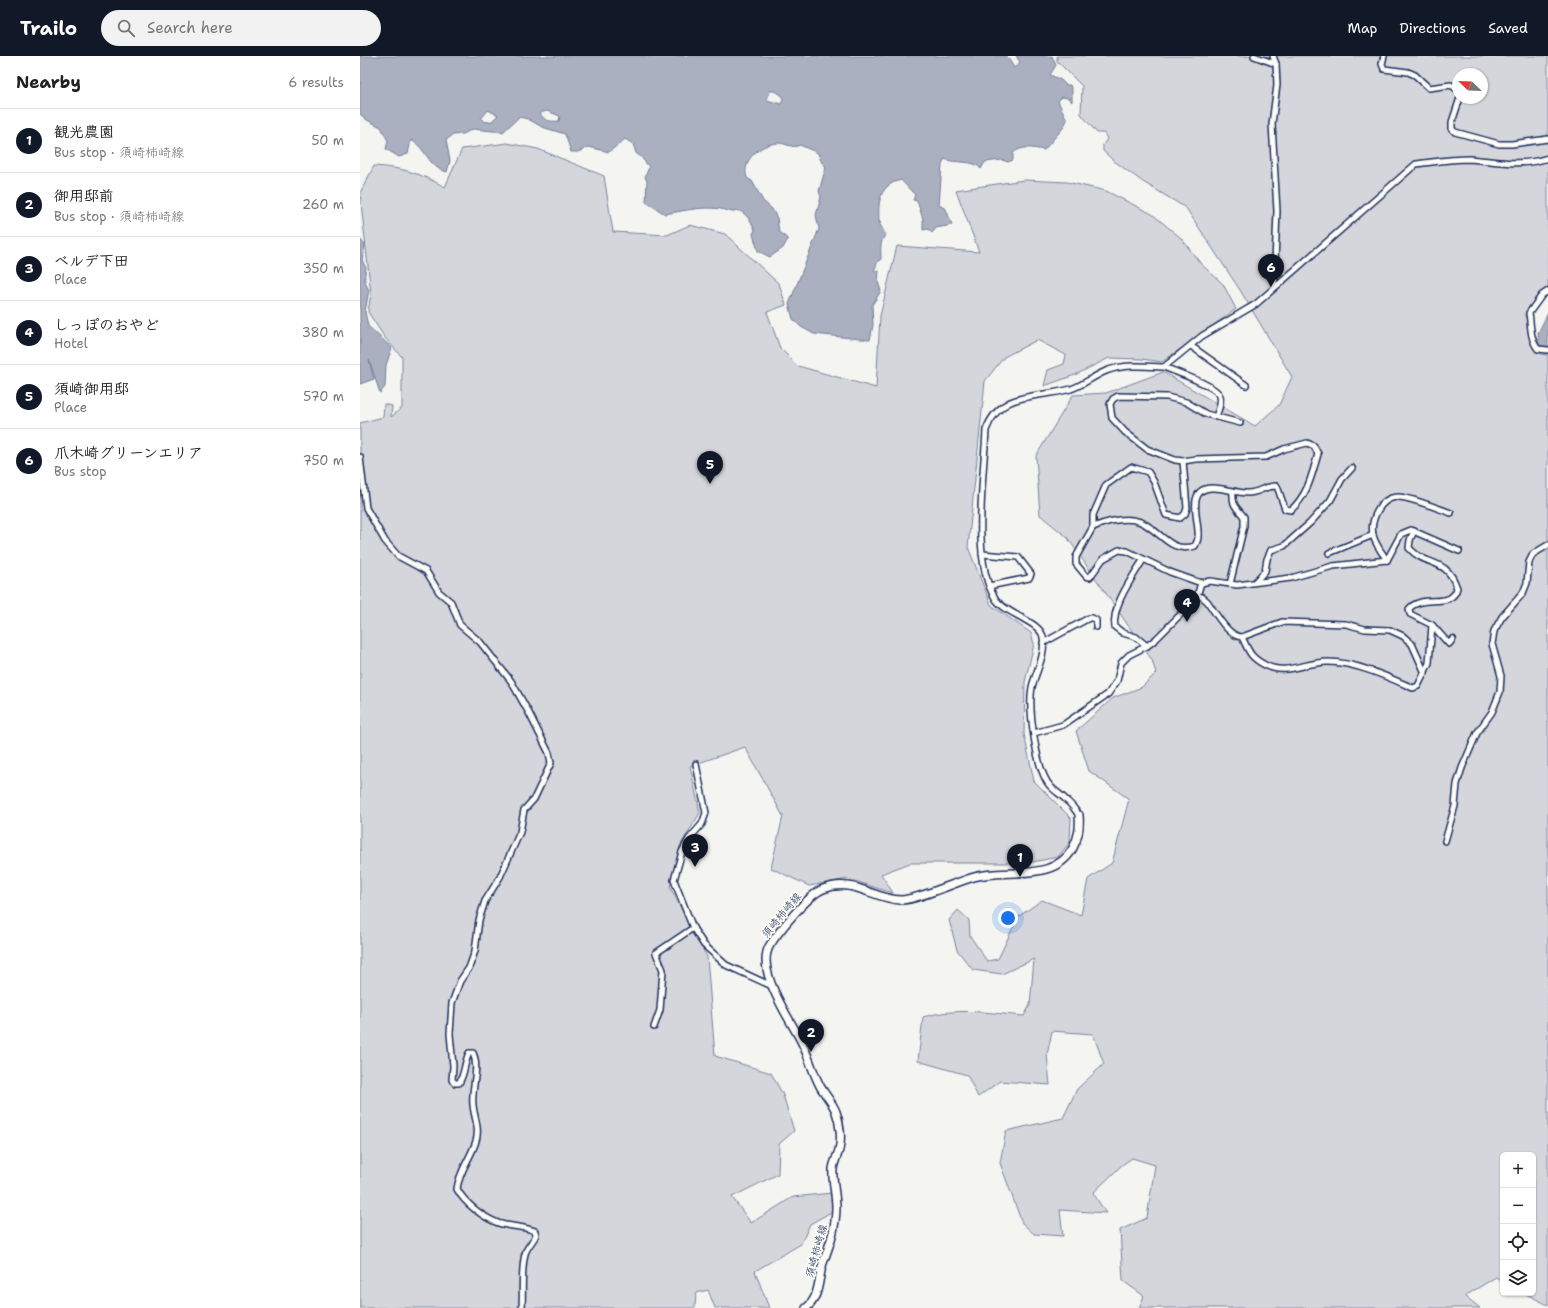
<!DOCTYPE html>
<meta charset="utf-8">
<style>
body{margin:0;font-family:"Shantell Sans","Klee One",sans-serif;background:#f2f2f2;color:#202124}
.controls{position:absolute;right:12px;bottom:12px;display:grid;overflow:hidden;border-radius:6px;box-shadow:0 1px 3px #0004}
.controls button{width:36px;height:36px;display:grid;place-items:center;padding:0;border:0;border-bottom:1px solid #e0e0e0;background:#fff;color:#202124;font:20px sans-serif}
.compass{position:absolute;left:1092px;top:12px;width:36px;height:36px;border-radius:50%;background:#fff;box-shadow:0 1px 3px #0004;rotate:293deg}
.you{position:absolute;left:648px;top:862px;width:14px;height:14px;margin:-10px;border:3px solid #fff;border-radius:50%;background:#1a73e8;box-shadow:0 0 0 6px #1a73e833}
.badge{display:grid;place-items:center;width:26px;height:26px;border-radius:50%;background:#111827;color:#fff;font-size:13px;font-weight:700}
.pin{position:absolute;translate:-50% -33px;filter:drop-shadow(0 1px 2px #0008)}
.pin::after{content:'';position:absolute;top:21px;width:14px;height:12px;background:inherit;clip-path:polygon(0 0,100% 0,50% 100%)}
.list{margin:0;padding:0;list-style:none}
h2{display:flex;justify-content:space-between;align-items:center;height:52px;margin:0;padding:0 16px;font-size:17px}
h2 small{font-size:13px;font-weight:400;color:#757577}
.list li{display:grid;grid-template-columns:26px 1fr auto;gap:12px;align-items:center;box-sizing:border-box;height:64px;padding:0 16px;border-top:1px solid #e0e0e0}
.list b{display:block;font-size:15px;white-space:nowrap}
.list p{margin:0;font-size:13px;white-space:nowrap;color:#757577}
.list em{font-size:13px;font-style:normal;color:#757577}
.icon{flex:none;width:22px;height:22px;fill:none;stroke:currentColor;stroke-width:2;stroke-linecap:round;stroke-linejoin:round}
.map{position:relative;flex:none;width:1188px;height:1252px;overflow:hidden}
header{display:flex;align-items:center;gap:24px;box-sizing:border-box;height:56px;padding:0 20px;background:#111827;color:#fff}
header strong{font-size:19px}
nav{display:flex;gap:22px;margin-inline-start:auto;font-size:14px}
.search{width:280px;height:36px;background:#f2f2f2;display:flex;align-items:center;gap:10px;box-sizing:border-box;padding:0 14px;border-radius:22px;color:#757577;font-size:15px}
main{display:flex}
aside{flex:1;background:#fff}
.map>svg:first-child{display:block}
.green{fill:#d4d6db;stroke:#78829c;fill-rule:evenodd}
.water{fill:#aab0bf;stroke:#717c98;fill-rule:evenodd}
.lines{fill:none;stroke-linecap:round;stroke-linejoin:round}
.street-casing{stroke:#1b2f5e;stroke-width:8}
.secondary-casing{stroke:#1b2f5e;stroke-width:10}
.street{stroke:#fdfcf7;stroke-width:5}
.secondary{stroke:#fdfcf7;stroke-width:7}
.labels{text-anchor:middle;stroke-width:3.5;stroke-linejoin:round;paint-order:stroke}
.street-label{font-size:11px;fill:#1b2f5e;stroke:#fdfcf7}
</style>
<header>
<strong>Trailo</strong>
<div class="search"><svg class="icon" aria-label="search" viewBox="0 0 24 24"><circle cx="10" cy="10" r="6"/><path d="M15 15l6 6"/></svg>Search here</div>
<nav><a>Map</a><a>Directions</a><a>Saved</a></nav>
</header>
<main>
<aside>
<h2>Nearby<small>6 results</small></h2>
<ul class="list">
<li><span class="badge">1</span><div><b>観光農園</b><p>Bus stop · 須崎柿崎線</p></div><em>50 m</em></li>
<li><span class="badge">2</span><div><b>御用邸前</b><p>Bus stop · 須崎柿崎線</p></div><em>260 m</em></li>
<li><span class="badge">3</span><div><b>ベルデ下田</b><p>Place</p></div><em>350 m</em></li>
<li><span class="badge">4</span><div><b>しっぽのおやど</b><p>Hotel</p></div><em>380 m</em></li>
<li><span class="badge">5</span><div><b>須崎御用邸</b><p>Place</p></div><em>570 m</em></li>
<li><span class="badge">6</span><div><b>爪木崎グリーンエリア</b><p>Bus stop</p></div><em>750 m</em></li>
</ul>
</aside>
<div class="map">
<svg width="1188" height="1252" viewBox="0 0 1188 1252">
<rect width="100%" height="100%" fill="#f4f4f1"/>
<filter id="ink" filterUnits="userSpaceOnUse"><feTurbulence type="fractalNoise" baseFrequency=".025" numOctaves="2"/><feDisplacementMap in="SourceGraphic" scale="8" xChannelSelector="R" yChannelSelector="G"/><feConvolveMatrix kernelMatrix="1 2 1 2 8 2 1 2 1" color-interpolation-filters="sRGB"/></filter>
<g filter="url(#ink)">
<g class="green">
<path d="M 697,0 L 1188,0 L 1188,232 L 1171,248 L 1165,259 C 1166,263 1169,268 1169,271 C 1171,285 1171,298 1188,299 L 1188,1249 L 1164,1237 L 1173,1237 L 1173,1099 L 1143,1099 L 1143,1226 L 1136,1221 L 1105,1240 L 1120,1252 L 779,1252 L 784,1240 L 763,1225 L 760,1174 L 787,1162 L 795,1109 L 772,1102 L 762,1109 L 733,1137 L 746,1157 L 700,1154 L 703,1180 L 674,1178 L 662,1167 L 640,1107 L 646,1075 L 703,1062 L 717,1033 L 744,1008 L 733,978 L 692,975 L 687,999 L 690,1029 L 640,1025 L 618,1041 L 607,1019 L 558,1005 L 563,961 C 597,951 630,957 664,960 L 670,949 L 674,903 L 642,918 L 613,914 L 597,894 L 589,864 L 598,854 L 609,864 L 610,880 L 627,905 L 638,903 L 658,861 L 682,844 L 721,859 L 728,823 L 752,807 L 769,743 L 729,715 L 716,675 L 753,642 L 782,631 L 796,617 L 792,604 L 707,481 L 680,459 L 676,400 L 713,339 L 746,337 L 803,316 L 895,370 L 919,349 L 932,321 L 880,234 L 826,152 L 783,126 L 754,105 L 743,95 L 743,89 L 747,83 L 744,77 L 737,77 L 721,58 L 722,30 L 697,5 ZM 1098,18 L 1122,18 L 1122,42 L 1098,42 Z"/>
<path d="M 147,87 L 178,93 L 244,120 L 253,176 L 307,179 L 330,169 L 365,178 L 419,228 L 426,249 L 407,256 L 420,292 L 438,310 L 516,332 L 520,260 L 537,190 L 619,196 L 596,134 L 664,124 L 707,126 L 746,135 L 792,158 L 821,182 L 841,208 L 863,228 L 876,253 L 802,306 L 782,303 L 749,302 L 715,319 L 684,330 L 688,314 L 704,308 L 706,299 L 677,284 L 644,301 L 625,325 L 608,491 L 631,549 L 671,577 L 674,588 L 665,626 L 664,678 L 674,725 L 711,762 L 710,786 L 698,801 L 667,807 L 550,807 L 521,818 L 533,837 L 488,823 L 449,830 L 411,812 L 423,760 L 385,691 L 330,710 L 340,757 L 320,790 L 310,831 L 347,901 L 355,1000 L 411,1017 L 423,1039 L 434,1075 L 419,1088 L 418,1118 L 372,1141 L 391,1167 L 433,1141 L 472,1137 L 473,1155 L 450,1168 L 441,1188 L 395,1215 L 409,1252 L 355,1252 L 348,1234 L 336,1237 L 335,1252 L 0,1252 L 0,367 L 23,361 L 24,348 L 32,350 L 31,361 L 42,352 L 42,301 L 25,282 L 8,256 L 11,238 L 0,137 L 14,110 C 44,112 59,117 85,131 L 102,93 Z"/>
</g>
<g class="water">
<path d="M 0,0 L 647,0 L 654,12 L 660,6 L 656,0 L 692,0 L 696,9 L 690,19 L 701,24 L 706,29 L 710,29 L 712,35 L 712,46 L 708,42 L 702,41 L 698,45 L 707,64 L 703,72 L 684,94 C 672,92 663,89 653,97 L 653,104 L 648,106 L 642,104 L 625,106 L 621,113 C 614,103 595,108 584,103 L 582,109 L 579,149 L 586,153 L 592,169 L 576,172 L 572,177 L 568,173 L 563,174 L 563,163 L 557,145 L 553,144 L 555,139 L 541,124 C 519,129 518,146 519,165 L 521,167 L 519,167 L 526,179 C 519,185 521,195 521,203 L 518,205 L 514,215 L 519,215 L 518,226 L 521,235 L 512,249 L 513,269 L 510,284 L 454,278 L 441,271 L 433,263 L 429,248 L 459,173 L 456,159 L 461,141 L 459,135 L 466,111 L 460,103 L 458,97 L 440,89 C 432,93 426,87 418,87 C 400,88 381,104 387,122 L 392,125 L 403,145 L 412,153 L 417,162 L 419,176 L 428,183 L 423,192 L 410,201 L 398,195 L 393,178 L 395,174 C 391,165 386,156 376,154 L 372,156 C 350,148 328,154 305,158 L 286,146 L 287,125 L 285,121 L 289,111 L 281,101 L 276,97 L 273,88 L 265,83 L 249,96 L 229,91 L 218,96 L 211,96 L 205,78 L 182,71 L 168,63 L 159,61 L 143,76 L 113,73 L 103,78 L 93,79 L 86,84 L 90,105 L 87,116 C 68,112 66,91 51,84 L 48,98 L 39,101 L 26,93 L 28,85 L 21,71 L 7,64 L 0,58 ZM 410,35 L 414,35 L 422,39 L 423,44 L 421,48 L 407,44 ZM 128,54 L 138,59 L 132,65 L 126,66 L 121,63 ZM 187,55 L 200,60 L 199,65 C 190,66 184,65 180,57 Z"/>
<path d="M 0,183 L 5,189 L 2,204 L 6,212 C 4,221 4,226 9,234 L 5,256 L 8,270 L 32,292 L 26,309 L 25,331 L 20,337 L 9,304 L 14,323 L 0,328 Z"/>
<path d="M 1188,257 L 1188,291 L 1179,290 L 1178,277 Z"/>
</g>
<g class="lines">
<defs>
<g id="street">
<path d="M 894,0 L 916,8"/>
<path d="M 913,0 L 916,8 L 917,29 L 912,68 L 917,155 L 914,232"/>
<path d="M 1024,0 L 1022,8 L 1024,13 L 1048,16 L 1055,19 L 1069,32 L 1091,29 L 1098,34"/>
<path d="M 1100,42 L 1092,66 L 1092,73 L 1095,76 L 1139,88 L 1152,88 L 1188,83"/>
<path d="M 1188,235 L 1182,239 L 1169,257 C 1171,269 1170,284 1178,293 L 1188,294"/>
<path d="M 831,290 L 886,329"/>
<path d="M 804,311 C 815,316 856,329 860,340 C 862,346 858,355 856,361"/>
<path d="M 0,401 L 6,452 L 25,485 L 38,500 L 66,515 L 79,536 L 91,546 L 100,569 L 120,586 L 151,625 L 169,657 L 189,697 L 191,707 L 174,743 L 164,754 L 160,776 L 140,821 L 125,845 L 119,864 L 115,895 L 109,912 L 100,925 L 92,947 L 90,978 L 93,1010 L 92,1024 L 95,1027 L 99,1027 C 105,1018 104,1007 109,997 L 113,997 C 120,1012 111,1032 113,1049 C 114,1061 120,1072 116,1085 C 111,1102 99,1115 97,1133 C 105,1148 123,1161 138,1167 C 150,1171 163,1170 175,1175 L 176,1179 C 173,1186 167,1190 165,1198 C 161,1213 163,1236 162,1252"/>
<path d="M 823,405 L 827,452 L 825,458 L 820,462 L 806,459 L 794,426 L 788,416 L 771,411 L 746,429 L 733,459 L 733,471 L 716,501 L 716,508 L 726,520 L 730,521 L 743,503 L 759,494 L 767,495 L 810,516 L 841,527 L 850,525 L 877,529 L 931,522 L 973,510 L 1027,504"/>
<path d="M 733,471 C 748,465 766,460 781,466 C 801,475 810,498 835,490 C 836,488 838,484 838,481 C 840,467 825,433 851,432 C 863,431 875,437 888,437 C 899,437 906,429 917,430 L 925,453 L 931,454 C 948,439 952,418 958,398 L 954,390 L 947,387 L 924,393 L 906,401 L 836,403 L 823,405 L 815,404 L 787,393 L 765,376 L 752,362 L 750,348 L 753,343 L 758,340 L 807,341 L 826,346 L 846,358 L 880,367"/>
<path d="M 969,497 L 1013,479"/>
<path d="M 622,498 L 658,501 L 671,518 L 669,522 L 629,530"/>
<path d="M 783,504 C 772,522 751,551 755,571 L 763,577 L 776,581 L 787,590"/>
<path d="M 1027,504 C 1022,497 1015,488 1013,479 C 1010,464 1020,442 1037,441 C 1048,440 1079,453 1091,457"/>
<path d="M 1027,504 L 1041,478 L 1051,474 L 1099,495"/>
<path d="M 895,526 L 905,515 L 907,503 L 911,494 L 924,490 L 950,467 L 970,445 L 982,423 L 992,412"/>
<path d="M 870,528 L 884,470 L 884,461 C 876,450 872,451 873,435"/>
<path d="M 837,540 L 842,541 L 847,545 C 855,556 868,581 882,581 L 922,566 L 986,568 L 1005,573 L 1030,574 L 1043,580 L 1052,588 L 1065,617"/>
<path d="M 1072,569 L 1089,588 L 1093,583"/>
<path d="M 882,581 C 889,596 890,601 905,609 C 926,620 945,606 968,606 C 995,606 1028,621 1053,632 L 1058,630 L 1069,607 L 1072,569 L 1050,558 L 1049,553 C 1062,537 1092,554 1097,532 C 1086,500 1067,512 1049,492 L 1050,484 L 1054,475"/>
<path d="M 683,587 L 729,562 L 732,562 L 736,564 L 736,571"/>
<path d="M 674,677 L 703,669 L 748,638 L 757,625 L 761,607 L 769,599 L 787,590 L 796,583 L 832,547 L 837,540 L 841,527"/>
<path d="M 336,708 L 346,757 L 342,768 L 329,783 L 322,796 L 314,824 L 317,832 L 333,872 L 344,889 L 366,909 L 412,930"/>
<path d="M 719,759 C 715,754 712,749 707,745 C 703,740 696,736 691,731 C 676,716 668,652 672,631 C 676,615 686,599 683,581 C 680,565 644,558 635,542 C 611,504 624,419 626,374 C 641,334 676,343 711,333 C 723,329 734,320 746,315 C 765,308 784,310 804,311 L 842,280 L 896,248 L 1056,108 C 1074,106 1091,103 1109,103 C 1137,105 1160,111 1188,102"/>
<path d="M 1085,785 L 1095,750 L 1097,728 L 1102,712 L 1117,677 L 1132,656 L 1140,636 L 1141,620 L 1132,588 L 1134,575 L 1142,561 L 1163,537 L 1167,527 L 1169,506 L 1173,498 L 1188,489"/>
<path d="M 294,971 L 300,954 L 303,914 L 296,897 L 333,872"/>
</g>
<path id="secondary" d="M 446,1252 C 460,1242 458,1222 463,1207 C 470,1188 476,1171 476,1151 C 476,1138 472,1125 473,1113 C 474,1106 477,1101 479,1094 C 482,1083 480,1067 476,1056 C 473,1047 465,1039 460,1030 C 453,1017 449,1001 442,987 C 431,964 394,914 410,889 C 419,875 448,839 463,833 C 494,821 512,843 541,844 C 557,844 596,826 614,821 C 647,812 694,827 713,792 C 719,780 720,771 719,759"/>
</defs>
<use href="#street" class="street-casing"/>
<use href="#secondary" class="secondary-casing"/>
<use href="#street" class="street"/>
<use href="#secondary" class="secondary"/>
</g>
</g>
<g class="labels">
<g class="street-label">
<text transform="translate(421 859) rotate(-50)" y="4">須崎柿崎線</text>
<text transform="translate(456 1195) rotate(-75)" y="4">須崎柿崎線</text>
</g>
</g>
</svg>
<div class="controls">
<button>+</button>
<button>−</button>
<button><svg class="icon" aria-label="locate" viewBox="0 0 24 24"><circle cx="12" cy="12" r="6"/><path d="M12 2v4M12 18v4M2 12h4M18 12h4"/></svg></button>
<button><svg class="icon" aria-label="layers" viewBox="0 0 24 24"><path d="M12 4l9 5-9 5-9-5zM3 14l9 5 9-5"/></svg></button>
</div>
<svg class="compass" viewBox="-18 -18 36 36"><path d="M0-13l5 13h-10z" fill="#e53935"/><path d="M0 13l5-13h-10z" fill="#757577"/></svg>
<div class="you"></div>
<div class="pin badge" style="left:660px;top:821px">1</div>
<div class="pin badge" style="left:451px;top:996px">2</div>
<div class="pin badge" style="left:335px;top:811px">3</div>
<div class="pin badge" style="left:827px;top:566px">4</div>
<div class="pin badge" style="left:350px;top:428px">5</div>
<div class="pin badge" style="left:911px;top:231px">6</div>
</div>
</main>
